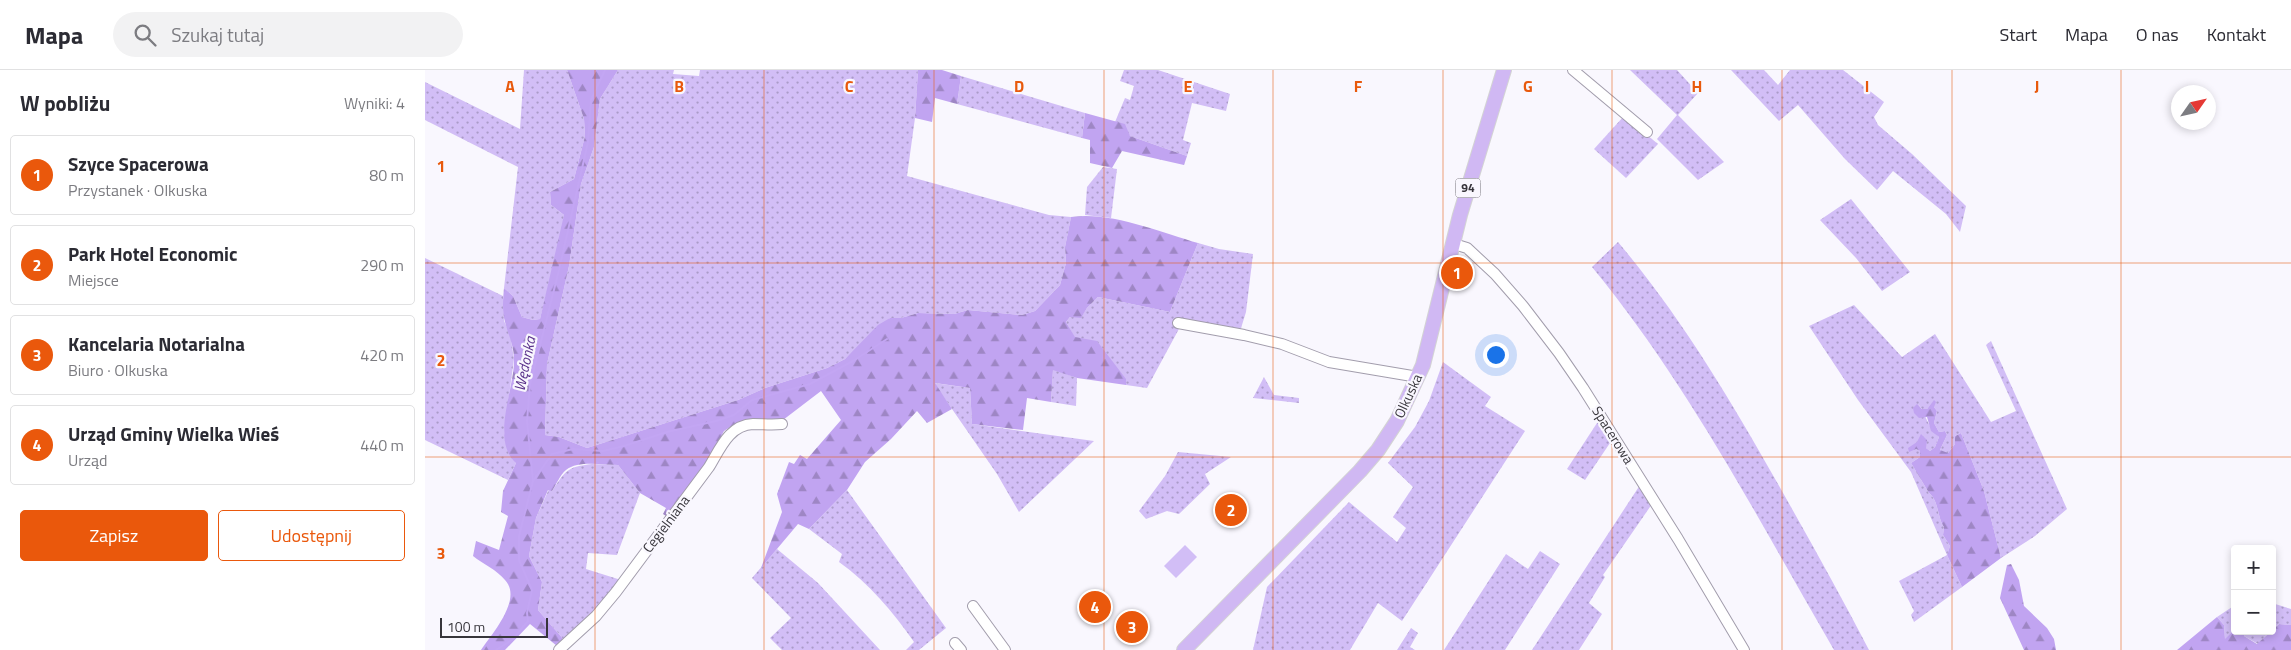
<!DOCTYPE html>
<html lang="pl">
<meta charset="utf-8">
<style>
body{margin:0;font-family:"Titillium Web",sans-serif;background:#f2f2f3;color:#2b2b33}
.controls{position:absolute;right:15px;bottom:15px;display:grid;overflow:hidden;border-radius:5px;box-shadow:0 2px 8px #0003}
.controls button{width:45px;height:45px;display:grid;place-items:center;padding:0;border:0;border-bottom:1px solid #e1e1e2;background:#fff;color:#2b2b33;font:25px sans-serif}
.compass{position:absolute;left:1746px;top:15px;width:45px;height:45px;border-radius:50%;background:#fff;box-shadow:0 2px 8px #0003;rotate:56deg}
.scale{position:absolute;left:15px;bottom:12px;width:108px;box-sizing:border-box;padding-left:5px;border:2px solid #37353b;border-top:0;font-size:14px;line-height:18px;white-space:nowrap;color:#37353b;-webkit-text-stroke:4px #f9f7fe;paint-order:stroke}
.you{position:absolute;left:1070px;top:284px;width:18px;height:18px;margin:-12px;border:4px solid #fff;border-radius:50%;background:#1a73e8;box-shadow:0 0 0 8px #1a73e833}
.badge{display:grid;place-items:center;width:32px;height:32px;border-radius:50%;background:#ea580c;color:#fff;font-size:16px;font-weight:700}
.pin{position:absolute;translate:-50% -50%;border:2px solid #fff;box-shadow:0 1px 5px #0006}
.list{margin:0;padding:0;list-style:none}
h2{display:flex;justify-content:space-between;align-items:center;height:65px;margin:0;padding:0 20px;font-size:21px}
h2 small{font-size:16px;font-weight:400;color:#7c7c81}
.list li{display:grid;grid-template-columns:32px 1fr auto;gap:15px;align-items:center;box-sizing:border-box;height:80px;margin:0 10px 10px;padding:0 10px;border:1px solid #e1e1e2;border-radius:5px}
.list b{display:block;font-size:19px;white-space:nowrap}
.list p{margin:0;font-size:16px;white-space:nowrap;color:#7c7c81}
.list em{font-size:16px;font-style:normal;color:#7c7c81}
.actions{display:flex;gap:10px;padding:15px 20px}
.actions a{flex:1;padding:11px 0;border:1px solid #ea580c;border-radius:5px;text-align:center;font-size:18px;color:#ea580c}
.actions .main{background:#ea580c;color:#fff}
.icon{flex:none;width:28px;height:28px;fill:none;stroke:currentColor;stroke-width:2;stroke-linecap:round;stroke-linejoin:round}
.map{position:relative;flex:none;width:1866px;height:580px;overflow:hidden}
header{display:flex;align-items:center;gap:30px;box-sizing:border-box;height:70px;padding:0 25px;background:#fff;border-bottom:1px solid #e1e1e2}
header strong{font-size:24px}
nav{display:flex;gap:28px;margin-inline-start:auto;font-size:18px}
.search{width:350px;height:45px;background:#f2f2f3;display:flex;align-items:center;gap:12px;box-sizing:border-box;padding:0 18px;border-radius:28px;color:#7c7c81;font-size:19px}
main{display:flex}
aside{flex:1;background:#fff}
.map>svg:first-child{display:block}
.grass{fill:url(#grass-dots)}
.forest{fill:url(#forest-firs)}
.pitch{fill:#d2bef6}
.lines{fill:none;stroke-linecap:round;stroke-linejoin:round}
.stream{stroke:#c3a6f3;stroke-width:2}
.minor-casing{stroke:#a29dac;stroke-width:12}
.major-casing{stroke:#d3d3d4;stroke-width:16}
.minor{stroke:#fff;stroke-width:10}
.major{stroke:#d0b8f3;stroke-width:14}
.grid{fill:none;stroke:#e8590c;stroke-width:1;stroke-opacity:0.55}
.labels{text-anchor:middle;stroke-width:4.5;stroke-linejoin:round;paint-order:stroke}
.shield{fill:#f9f7fe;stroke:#716f76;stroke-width:1}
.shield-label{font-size:12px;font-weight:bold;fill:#37353b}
.street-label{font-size:14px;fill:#37353b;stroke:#f9f7fe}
.water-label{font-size:15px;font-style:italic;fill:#5a328b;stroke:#f9f7fe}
.grid-label{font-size:16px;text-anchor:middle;font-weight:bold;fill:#e8590c;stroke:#f9f7fe;stroke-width:4.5;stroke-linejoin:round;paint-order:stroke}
</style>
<header>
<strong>Mapa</strong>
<div class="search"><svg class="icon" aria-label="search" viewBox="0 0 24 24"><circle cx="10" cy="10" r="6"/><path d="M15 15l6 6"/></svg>Szukaj tutaj</div>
<nav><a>Start</a><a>Mapa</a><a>O nas</a><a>Kontakt</a></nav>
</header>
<main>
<aside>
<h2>W pobliżu<small>Wyniki: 4</small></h2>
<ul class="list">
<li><span class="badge">1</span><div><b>Szyce Spacerowa</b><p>Przystanek · Olkuska</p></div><em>80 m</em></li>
<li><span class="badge">2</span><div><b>Park Hotel Economic</b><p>Miejsce</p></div><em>290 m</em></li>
<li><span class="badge">3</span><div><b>Kancelaria Notarialna</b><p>Biuro · Olkuska</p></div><em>420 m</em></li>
<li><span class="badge">4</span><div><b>Urząd Gminy Wielka Wieś</b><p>Urząd</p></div><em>440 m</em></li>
</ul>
<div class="actions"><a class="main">Zapisz</a><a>Udostępnij</a></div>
</aside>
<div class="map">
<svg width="1866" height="580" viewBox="0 0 1866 580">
<defs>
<pattern id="grass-dots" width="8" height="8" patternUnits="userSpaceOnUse" patternTransform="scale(1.25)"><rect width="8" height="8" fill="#d2bef6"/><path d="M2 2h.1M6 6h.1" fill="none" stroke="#ab9bc8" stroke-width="1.8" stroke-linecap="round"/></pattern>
<pattern id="forest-firs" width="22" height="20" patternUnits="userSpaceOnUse" patternTransform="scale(1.25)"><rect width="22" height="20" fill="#c1a4f1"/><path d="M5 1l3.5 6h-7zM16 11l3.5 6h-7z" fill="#9e86c4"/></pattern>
</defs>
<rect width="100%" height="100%" fill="#f9f7fe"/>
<g class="grass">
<path d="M 99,0 L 142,0 L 159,49 L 160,66 L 149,109 L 125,122 L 126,135 L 139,145 L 138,158 L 115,249 L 108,250 L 97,247 L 88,226 L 79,218 L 93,97 L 0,50 L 0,12 L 95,59 Z"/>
<path d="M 193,0 L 249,0 L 248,4 L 274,6 L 275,0 L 493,0 L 490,48 L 482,106 L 624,145 L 646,147 L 640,177 L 641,193 L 635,215 L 610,241 L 597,245 L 543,240 L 529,244 L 493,243 L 476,248 L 465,248 L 420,289 L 402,298 L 340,318 L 313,330 L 162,378 L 134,367 L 120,365 L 122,294 L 144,196 L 156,114 L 169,77 L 175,29 Z"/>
<path d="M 699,0 L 733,0 L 805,24 L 801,41 L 767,33 L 758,70 L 766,73 L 762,86 L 705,66 L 690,52 L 700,28 L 705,30 L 709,16 L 695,11 Z"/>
<path d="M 1205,0 L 1252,0 L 1273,23 L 1253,45 L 1299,92 L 1273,110 L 1232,69 L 1252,45 Z"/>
<path d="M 1306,0 L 1339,0 L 1353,15 L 1365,0 L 1418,0 L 1459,32 L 1449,47 L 1453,55 L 1487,84 L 1541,136 L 1535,162 L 1521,144 L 1468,101 L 1452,120 L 1420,89 L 1373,35 L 1354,51 Z"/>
<path d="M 536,6 L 660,43 L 657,68 L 532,34 Z"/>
<path d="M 1199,46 L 1233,74 L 1201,108 L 1169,79 Z"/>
<path d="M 678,97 L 692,99 L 686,148 L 660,145 L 662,117 Z"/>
<path d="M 1426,129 L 1485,202 L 1457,221 L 1431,188 L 1395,150 Z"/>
<path d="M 1193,172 C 1256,247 1305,329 1353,414 C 1384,469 1415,524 1444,580 L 1409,580 C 1333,449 1264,315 1167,197 Z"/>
<path d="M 773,173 L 794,179 L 828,184 L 821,242 L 813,268 L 755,257 L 722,318 L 701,315 L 700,309 L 672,272 L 650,268 L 641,252 L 645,247 L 656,247 L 662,238 L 673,227 L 745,242 Z"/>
<path d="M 0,188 L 78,226 L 79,251 L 85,263 L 89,289 L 79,363 L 91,393 L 83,410 L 0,370 Z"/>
<path d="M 1429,235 L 1477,287 L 1510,264 L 1566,352 L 1591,341 L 1561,275 L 1566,271 L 1642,439 L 1610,466 L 1576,488 L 1559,421 L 1536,363 L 1530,366 L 1530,374 L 1523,383 L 1519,383 L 1515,380 L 1522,365 L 1520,361 L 1514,362 L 1509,353 L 1512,341 L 1509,337 L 1509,331 L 1502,339 L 1497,339 L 1493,334 C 1501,345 1504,359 1514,367 L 1510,377 L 1505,381 L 1492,372 L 1491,379 L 1495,381 L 1495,387 L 1486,393 L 1504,423 C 1514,431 1512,447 1519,457 L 1518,465 L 1525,476 L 1522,485 L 1537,517 L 1489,552 L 1486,545 L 1489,541 L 1474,511 L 1522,485 L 1486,402 L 1433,330 L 1384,256 Z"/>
<path d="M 1018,292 L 1066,327 L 1060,336 L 1100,361 L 977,551 L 953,533 L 925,580 L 828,580 L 842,517 L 924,432 L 972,472 L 981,458 L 968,447 L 988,417 L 963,393 L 990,357 L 1004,331 Z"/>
<path d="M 628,299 L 652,308 L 651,336 L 626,332 Z"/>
<path d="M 839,307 L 849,325 L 874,328 L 874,333 L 828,328 Z"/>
<path d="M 509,313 L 545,318 L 547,354 L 669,371 L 594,442 L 572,404 Z"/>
<path d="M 1172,353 L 1177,353 L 1187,370 L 1160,410 L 1142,399 Z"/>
<path d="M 753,382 L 806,387 L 780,404 L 785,414 L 754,444 L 742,441 L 721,449 L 714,441 L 740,406 Z"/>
<path d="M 167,394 L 193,395 L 215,423 L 192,485 L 163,483 L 161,499 L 196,510 L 177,533 L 139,570 L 113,540 L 117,512 L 104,486 L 111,448 L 124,419 L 127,421 C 141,400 142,397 167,394 Z"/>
<path d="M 1215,415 L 1227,434 L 1178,505 L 1180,507 L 1164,533 L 1177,544 L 1154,580 L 1107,580 Z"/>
<path d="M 422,420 L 521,558 L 494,580 L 481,580 L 489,572 C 468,542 444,513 414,492 L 417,484 L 384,459 Z"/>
<path d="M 352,479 L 393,513 L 455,580 L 357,580 L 345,568 L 366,548 L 327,508 Z"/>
<path d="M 1115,481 L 1135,494 L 1080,580 L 1019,580 L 1081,484 L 1103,499 Z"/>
<path d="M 1847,533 L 1866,539 L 1866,555 L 1854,554 L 1847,559 Z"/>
<path d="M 1810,535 L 1810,559 L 1800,570 L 1799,555 L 1792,547 Z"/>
<path d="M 986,558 L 993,563 L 985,577 L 990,580 L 972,580 Z"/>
<path d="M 1822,561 L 1845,561 L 1833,574 L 1819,566 Z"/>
</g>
<g class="forest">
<path d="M 142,0 L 193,0 L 175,29 L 169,77 L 156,114 L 144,196 L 122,294 L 120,365 L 134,367 L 162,378 L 313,330 L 340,318 L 402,298 L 420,289 L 453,255 L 465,248 L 476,248 L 493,243 L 529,244 L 543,240 L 597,245 L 610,241 L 635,215 L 641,193 L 640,177 L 646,147 C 685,141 735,162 773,173 L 745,242 L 673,227 L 662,238 L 656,248 L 645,247 L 641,252 L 650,267 L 672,271 L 701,309 L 701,315 L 652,308 L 628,300 L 626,332 L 602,328 L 598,360 L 547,354 L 545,318 L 510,313 L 527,339 L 502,353 L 492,341 L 466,369 L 440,392 L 422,420 L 384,459 L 373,454 L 336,498 L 357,442 L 352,424 L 364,392 L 369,394 L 375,385 L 382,389 L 416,350 L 396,321 L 358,350 L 330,350 L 310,354 L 299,361 L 281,396 L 241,446 L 238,444 L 241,438 L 215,423 L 193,395 C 178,395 153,390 141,400 C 135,405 131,415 127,421 L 123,420 L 111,448 L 104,486 L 117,512 L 113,540 L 139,570 L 132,576 L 105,554 L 80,580 L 56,580 C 67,564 98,529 80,510 C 72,500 58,494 48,486 L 51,471 L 74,480 L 83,446 L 76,442 L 78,421 L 91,393 C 65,370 90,318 89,289 C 89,276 83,264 80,252 C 77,242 78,228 79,218 L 88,226 L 97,247 L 108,250 L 115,249 L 139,145 L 126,135 L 125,122 L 149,109 L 160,66 L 159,49 Z"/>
<path d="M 493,0 L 517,0 L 536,6 L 532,34 L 510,28 L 507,52 L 490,48 Z"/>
<path d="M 660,43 L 700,54 L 705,66 L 762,86 L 759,95 L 697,81 L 687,98 L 665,93 L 665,70 L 657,68 Z"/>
<path d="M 1509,330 L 1511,332 L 1509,337 L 1512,341 L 1509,353 L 1514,362 L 1520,361 L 1522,365 L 1515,380 L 1523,383 L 1530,374 L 1530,366 L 1536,363 L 1559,421 L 1576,488 L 1537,517 L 1522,485 L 1525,476 L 1518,465 L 1519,457 C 1512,447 1514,431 1504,423 L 1486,393 L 1495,387 L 1495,381 L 1491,379 L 1484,382 L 1483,378 L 1492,372 L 1496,364 L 1502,370 L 1501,378 L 1505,381 L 1510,377 L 1514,367 L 1506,361 L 1502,347 L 1494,348 L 1489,343 L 1488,338 L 1492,334 L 1497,339 L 1502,339 Z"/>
<path d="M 1586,494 L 1594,510 L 1599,536 L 1622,558 L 1629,569 L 1631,580 L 1599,580 L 1575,528 L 1582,495 Z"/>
<path d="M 1792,547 L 1799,555 L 1800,569 L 1810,559 L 1810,561 L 1822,561 L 1819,566 L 1832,574 L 1854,554 L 1866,555 L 1866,580 L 1752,580 Z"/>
</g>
<path class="pitch" d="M 760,475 L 772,487 L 751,508 L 739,496 Z"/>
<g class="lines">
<g class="stream">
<path d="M 108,411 L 127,384 L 148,379 L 178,381 L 199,376 L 242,362 L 291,351 L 309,345 L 327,330 L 385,314 L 428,291 L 462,269"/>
<path d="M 71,580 L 87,570 L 103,551 L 102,543 L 107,520 L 94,490 L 94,466 L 108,411 L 102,351 L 105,315 L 134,200 L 163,72 L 166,30 L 180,0"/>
</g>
<defs>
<g id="minor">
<path d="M 1148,0 L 1222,62"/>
<path d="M 1029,174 L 1042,178 L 1070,204 L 1098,236 L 1134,283 L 1158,318 L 1253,469 L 1319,580"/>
<path d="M 753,253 L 819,265 L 857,274 L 904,292 L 993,307"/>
<path d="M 548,536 L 580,580"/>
<path d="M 530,573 L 536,580"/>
<path d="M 134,580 L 171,546 L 191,522 L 284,397 C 295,379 304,355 328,354 C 338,354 347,355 357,354"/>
</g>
<path id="major" d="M 759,580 L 935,401 L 953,380 L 972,351 L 998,295 L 1035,145 L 1079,0"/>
</defs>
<use href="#minor" class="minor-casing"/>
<use href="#major" class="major-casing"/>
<use href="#minor" class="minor"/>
<use href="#major" class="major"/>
</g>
<path class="grid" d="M 170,0 L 170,580M 339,0 L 339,580M 509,0 L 509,580M 679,0 L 679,580M 848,0 L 848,580M 1018,0 L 1018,580M 1187,0 L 1187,580M 1357,0 L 1357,580M 1527,0 L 1527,580M 1696,0 L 1696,580M 0,193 L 1866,193M 0,387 L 1866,387"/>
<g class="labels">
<rect class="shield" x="1030.5" y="108.5" width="25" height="19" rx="4"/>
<g class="shield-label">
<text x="1043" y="122">94</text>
</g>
<g class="street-label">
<text transform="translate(983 326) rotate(-65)" y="5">Olkuska</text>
<text transform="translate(1188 365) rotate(58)" y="5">Spacerowa</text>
<text transform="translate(241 454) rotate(-53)" y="5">Cegielniana</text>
</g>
<g class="water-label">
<text transform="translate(100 294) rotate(-78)" y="5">Wędonka</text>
</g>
</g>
<g class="grid-label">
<text x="85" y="22">A</text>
<text x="254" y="22">B</text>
<text x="424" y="22">C</text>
<text x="594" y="22">D</text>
<text x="763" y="22">E</text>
<text x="933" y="22">F</text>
<text x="1103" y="22">G</text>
<text x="1272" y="22">H</text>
<text x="1442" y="22">I</text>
<text x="1612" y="22">J</text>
<text x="16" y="102">1</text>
<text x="16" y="296">2</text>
<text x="16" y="489">3</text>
</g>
</svg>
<div class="controls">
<button>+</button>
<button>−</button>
</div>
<svg class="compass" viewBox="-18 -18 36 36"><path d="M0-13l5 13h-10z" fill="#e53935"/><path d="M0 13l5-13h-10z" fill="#7c7c81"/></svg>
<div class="scale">100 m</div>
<div class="you"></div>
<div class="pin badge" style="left:1032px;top:203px">1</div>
<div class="pin badge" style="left:806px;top:440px">2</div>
<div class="pin badge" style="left:707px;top:557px">3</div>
<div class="pin badge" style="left:670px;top:537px">4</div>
</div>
</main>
